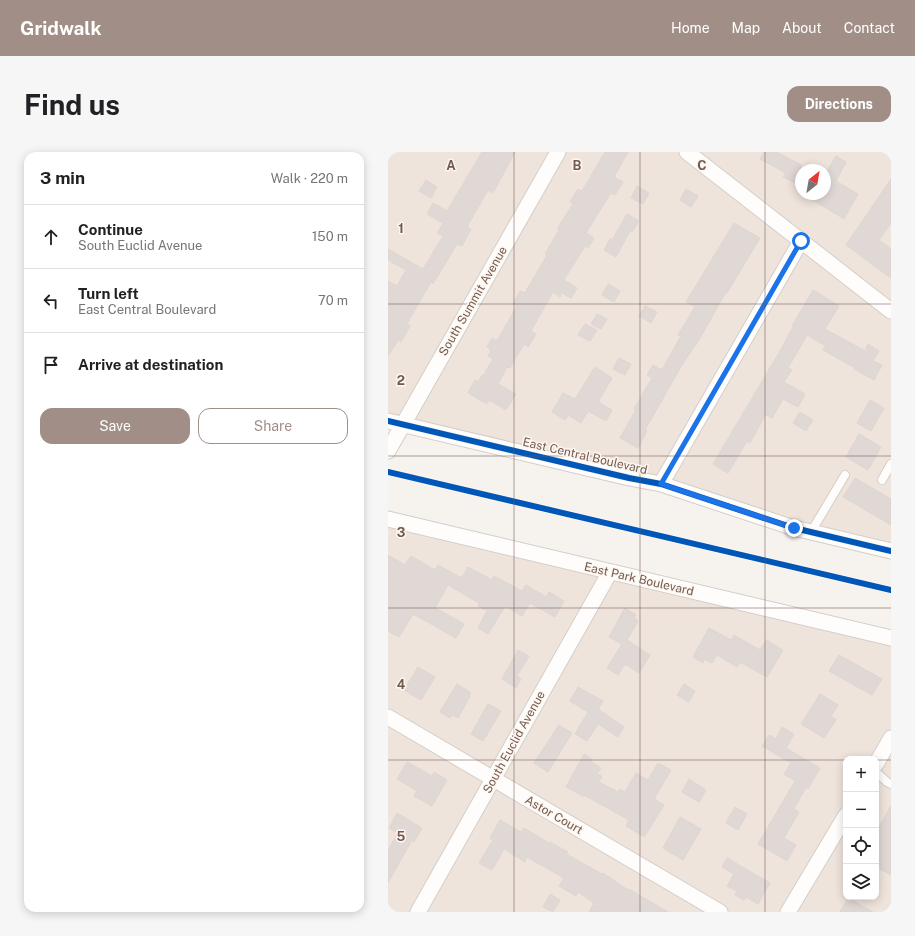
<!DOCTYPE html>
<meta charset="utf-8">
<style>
body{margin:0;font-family:"Public Sans",sans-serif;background:#f6f6f6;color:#202124}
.controls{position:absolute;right:12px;bottom:12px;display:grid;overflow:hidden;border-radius:8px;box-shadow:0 2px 10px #0003}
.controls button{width:36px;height:36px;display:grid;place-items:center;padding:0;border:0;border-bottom:1px solid #e0e0e0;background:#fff;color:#202124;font:20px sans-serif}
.compass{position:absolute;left:407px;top:12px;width:36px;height:36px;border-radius:50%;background:#fff;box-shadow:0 2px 10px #0003;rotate:31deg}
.stop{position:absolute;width:12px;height:12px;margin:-9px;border:3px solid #1a73e8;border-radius:50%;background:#fff}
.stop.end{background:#1a73e8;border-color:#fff;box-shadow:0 1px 4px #0008}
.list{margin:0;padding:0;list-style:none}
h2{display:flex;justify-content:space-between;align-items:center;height:52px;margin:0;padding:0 16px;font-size:17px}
h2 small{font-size:13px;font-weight:400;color:#757577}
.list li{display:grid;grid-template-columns:26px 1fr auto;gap:12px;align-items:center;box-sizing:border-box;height:64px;padding:0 16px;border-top:1px solid #e0e0e0}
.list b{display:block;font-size:15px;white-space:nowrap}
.list p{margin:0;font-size:13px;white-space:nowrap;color:#757577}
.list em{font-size:13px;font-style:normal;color:#757577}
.actions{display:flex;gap:8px;padding:12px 16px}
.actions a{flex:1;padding:9px 0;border:1px solid #a18f87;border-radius:12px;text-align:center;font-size:14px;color:#a18f87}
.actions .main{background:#a18f87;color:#fff}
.icon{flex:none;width:22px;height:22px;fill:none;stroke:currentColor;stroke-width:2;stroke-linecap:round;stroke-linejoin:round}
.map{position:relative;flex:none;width:503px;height:760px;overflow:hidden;border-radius:12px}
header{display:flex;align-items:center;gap:24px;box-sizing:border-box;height:56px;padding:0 20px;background:#a18f87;color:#fff}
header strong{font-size:19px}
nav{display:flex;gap:22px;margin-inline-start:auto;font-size:14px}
.intro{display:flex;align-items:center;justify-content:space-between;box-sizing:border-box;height:96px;padding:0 24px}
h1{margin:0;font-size:28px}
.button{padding:10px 18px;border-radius:12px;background:#a18f87;color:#fff;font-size:14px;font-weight:700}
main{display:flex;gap:24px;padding:0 24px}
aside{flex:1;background:#fff;border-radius:12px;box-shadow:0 2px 10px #0003}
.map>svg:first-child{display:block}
.residential{fill:#eee4dc;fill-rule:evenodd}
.building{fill:#e0d8d4;stroke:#dfd5d1}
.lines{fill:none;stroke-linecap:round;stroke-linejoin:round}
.service-casing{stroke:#d4cec9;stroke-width:10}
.minor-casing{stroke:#d4cec9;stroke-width:17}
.service{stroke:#fefdfc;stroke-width:8}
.minor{stroke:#fefdfc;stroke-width:15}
.cycleway-casing{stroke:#fdf7f0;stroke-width:8}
.cycleway{stroke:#0057b8;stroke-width:6}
.route{stroke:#1a73e8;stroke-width:5}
.grid{fill:none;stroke:#735950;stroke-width:1;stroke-opacity:0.55}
.labels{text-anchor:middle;stroke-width:3;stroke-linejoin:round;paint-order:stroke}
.street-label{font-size:12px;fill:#735950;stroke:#fdf7f0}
.grid-label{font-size:13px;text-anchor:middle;font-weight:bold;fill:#735950;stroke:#fdf7f0;stroke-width:3;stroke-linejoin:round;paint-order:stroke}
</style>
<header>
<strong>Gridwalk</strong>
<nav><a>Home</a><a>Map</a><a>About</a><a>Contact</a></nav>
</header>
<div class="intro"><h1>Find us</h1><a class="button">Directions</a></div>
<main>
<aside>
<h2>3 min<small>Walk · 220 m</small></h2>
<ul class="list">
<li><svg class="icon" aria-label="ahead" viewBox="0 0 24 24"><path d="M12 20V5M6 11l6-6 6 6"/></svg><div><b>Continue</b><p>South Euclid Avenue</p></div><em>150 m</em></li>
<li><svg class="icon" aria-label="left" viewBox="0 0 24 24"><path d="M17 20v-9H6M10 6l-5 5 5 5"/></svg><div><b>Turn left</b><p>East Central Boulevard</p></div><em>70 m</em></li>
<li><svg class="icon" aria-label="arrive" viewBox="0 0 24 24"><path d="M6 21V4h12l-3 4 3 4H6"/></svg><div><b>Arrive at destination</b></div></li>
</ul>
<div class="actions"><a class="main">Save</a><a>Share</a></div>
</aside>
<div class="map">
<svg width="503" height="760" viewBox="0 0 503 760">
<rect width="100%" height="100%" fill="#f6f2ee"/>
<g class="residential">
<path d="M 0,0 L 503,0 L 503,392 L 393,367 L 0,263 ZM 413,18 L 437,18 L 437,42 L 413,42 Z"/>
<path d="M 0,372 L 503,490 L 503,760 L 0,760 ZM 458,607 L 488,607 L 488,745 L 458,745 Z"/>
</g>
<g class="building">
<path d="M 94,0 L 127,0 L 105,41 L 100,38 L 79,75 L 83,77 L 74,94 L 69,92 L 45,132 L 43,130 L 32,149 L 19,172 L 22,174 L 13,190 L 10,188 L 0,204 L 0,129 L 9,134 L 18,118 L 0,108 L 0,97 L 35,117 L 55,84 L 49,81 L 55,71 L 39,62 L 45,51 L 59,59 Z"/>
<path d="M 217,0 L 240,0 L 226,25 L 235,30 L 227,43 L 223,41 L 198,81 L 206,86 L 200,96 L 197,94 L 176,128 L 189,136 L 183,146 L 174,141 L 172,145 L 165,140 L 143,179 L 148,182 L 140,195 L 136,192 L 122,216 L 119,215 L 110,232 L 128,242 L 118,258 L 101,248 L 99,252 L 80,241 L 87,228 L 90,230 L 94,223 L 95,224 L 105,207 L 100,204 L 103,198 L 99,195 L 104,186 L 109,189 L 129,154 L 125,152 L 132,139 L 137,141 L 159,103 L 157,102 L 171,78 L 169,77 L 185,52 L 182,50 L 190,37 L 194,39 Z"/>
<path d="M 376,0 L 389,0 L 413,13 L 413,25 L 409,32 L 395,25 L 398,21 L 372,7 Z"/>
<path d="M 448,4 L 458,10 L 448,29 L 470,42 L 456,67 L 415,42 L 437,42 L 437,22 Z"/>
<path d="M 503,27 L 503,71 L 491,88 L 503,97 L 503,126 L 458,93 Z"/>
<path d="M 38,28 L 49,35 L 43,46 L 31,39 Z"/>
<path d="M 249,34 L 261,41 L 255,52 L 243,46 Z"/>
<path d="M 298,37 L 310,44 L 303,55 L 292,48 Z"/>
<path d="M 239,62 L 251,69 L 244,80 L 242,79 L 228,105 L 216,98 L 222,87 L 224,88 Z"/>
<path d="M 346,71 L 372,86 L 339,141 L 338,140 L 308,193 L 307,193 L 291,218 L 257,278 L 259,279 L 250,296 L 232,286 L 248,258 L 246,257 L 264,226 L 259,223 L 265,213 L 274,218 L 293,184 L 290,183 L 307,155 L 298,150 Z"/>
<path d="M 220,132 L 232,139 L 226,150 L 214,143 Z"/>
<path d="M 425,138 L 451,154 L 437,177 L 477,199 L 480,192 L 491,199 L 485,209 L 494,213 L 486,228 L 466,217 L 467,216 L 435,198 L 438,194 L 419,183 L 400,216 L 404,218 L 396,230 L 417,242 L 410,255 L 395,247 L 384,266 L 378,262 L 362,291 L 359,289 L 340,321 L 325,312 L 392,199 L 405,175 L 404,174 Z"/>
<path d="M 257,154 L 269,160 L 263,171 L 251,164 Z"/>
<path d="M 209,162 L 219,167 L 213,177 L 203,172 Z"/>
<path d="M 197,172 L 209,178 L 202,189 L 190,183 Z"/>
<path d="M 231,206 L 243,212 L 237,223 L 225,217 Z"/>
<path d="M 207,215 L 224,226 L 210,250 L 224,258 L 218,269 L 200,259 L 193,271 L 180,263 L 177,268 L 164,260 L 175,241 L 187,247 Z"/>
<path d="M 482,248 L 496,256 L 483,279 L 469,271 Z"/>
<path d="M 412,260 L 425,268 L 418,279 L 405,271 Z"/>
<path d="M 471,282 L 493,295 L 480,318 L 458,305 Z"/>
<path d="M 467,326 L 503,347 L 503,373 L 455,345 Z"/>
<path d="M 0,403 L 17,413 L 23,404 L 47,418 L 50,413 L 74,426 L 80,415 L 104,428 L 106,424 L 134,439 L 138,433 L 158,445 L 161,440 L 176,449 L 167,465 L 142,451 L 134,464 L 117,454 L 100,482 L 90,476 L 99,459 L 90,454 L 91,451 L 60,433 L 47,456 L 76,472 L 68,486 L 25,462 L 11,485 L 0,479 Z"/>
<path d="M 237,456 L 248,463 L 246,466 L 250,469 L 239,488 L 262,503 L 251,521 L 237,512 L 230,523 L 219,516 L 234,492 L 221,485 Z"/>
<path d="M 321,476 L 343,488 L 346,483 L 372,498 L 378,488 L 395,498 L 379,525 L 352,510 L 349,515 L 329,503 L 324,511 L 316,507 L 315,511 L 305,505 Z"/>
<path d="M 130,498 L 141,504 L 129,524 L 133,527 L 128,536 L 114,527 Z"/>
<path d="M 451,503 L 494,527 L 484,543 L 441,519 Z"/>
<path d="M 30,515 L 47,525 L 33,548 L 16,538 Z"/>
<path d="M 69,532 L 82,540 L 82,544 L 70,566 L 64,563 L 62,566 L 52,560 Z"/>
<path d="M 296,532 L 307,539 L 301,550 L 289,543 Z"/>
<path d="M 190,535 L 215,549 L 210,557 L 236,575 L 230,585 L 210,572 L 199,589 L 187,582 L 200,560 L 182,549 Z"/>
<path d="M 432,542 L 450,553 L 443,564 L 448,568 L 436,586 L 413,572 Z"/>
<path d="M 100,552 L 113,559 L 95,589 L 83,582 Z"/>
<path d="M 171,573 L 184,581 L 160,620 L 146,611 Z"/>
<path d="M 394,575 L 406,582 L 398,596 L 432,616 L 420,637 L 418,635 L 406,657 L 411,660 L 396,686 L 408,693 L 399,709 L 370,692 L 407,629 L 396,622 L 403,611 L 374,594 L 381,583 L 388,587 Z"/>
<path d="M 196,602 L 204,607 L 203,610 L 213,616 L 209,622 L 214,624 L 211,630 L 230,640 L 232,637 L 237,640 L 248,621 L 260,628 L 270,611 L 283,618 L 266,647 L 276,653 L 256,685 L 238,674 L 241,668 L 196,643 L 195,644 L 178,635 Z"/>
<path d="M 19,610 L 44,624 L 46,620 L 59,628 L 44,654 L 26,644 L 29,639 L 9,627 Z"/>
<path d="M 301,627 L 318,638 L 311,650 L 294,640 Z"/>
<path d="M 503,654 L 503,723 L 488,715 L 488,680 Z"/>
<path d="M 347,655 L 359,662 L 350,678 L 338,671 Z"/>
<path d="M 9,661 L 34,676 L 26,690 L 24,688 L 0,731 L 0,698 L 10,681 L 1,676 Z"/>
<path d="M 292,665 L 313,677 L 295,708 L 275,696 Z"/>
<path d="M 112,668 L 133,680 L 136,676 L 161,691 L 162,690 L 180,700 L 178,702 L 214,722 L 215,721 L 240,738 L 241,737 L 280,760 L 201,760 L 206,751 L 190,740 L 188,744 L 171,734 L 176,726 L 139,705 L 137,710 L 116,697 L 104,718 L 91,711 L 105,688 L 102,686 Z"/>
<path d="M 339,706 L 382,731 L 370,752 L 358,745 L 356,748 L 347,743 L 349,739 L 339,734 L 346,722 L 334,715 Z"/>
<path d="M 162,742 L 172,748 L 165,760 L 155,755 Z"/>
<path d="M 460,746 L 485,760 L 452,760 Z"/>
</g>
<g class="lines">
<defs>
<g id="service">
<path d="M 494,328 L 503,312"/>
<path d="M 423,380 L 457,323"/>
<path d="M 488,620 L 499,630 L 503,632"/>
</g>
<g id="minor">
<path d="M 299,0 L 503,159"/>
<path d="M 0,269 L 241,326 L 273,332 L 406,376 L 503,399"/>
<path d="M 0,299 L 170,0"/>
<path d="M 273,332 L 413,89"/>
<path d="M 0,367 L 503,486"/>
<path d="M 0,565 L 332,760"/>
<path d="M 488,612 L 503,586"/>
<path d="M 30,760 L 222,420"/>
<path d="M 400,760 L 458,663"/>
</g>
</defs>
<use href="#service" class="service-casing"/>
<use href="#minor" class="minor-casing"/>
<use href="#service" class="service"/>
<use href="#minor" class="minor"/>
<defs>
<g id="cycleway">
<path d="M 0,269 L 241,326 L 273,332 L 406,376 L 503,399"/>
<path d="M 0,320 L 503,438"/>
</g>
</defs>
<use href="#cycleway" class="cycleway-casing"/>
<use href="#cycleway" class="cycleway"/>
</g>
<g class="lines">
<path class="route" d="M 406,376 L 273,332 L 413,89"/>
</g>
<path class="grid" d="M 126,0 L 126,760M 252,0 L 252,760M 377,0 L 377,760M 0,152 L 503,152M 0,304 L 503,304M 0,456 L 503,456M 0,608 L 458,608M 488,608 L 503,608"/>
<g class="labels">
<g class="street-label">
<text transform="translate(85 149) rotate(-60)" y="4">South Summit Avenue</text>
<text transform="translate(197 304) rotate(13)" y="4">East Central Boulevard</text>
<text transform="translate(251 427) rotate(13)" y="4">East Park Boulevard</text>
<text transform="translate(126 590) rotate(-61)" y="4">South Euclid Avenue</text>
<text transform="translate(166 663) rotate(30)" y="4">Astor Court</text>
</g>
</g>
<g class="grid-label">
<text x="63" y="18">A</text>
<text x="189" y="18">B</text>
<text x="314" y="18">C</text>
<text x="13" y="81">1</text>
<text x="13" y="233">2</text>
<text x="13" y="385">3</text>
<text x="13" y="537">4</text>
<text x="13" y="689">5</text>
</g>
</svg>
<div class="controls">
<button>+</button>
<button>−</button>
<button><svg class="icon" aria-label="locate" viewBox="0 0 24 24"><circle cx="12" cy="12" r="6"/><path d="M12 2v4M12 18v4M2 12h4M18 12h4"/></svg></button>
<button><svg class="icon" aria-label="layers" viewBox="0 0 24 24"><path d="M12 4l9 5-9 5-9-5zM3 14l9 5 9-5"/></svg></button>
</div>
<svg class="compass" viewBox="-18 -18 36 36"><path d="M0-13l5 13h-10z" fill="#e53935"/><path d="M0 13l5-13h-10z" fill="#757577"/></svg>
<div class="stop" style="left:413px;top:89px"></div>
<div class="stop end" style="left:406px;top:376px"></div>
</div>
</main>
